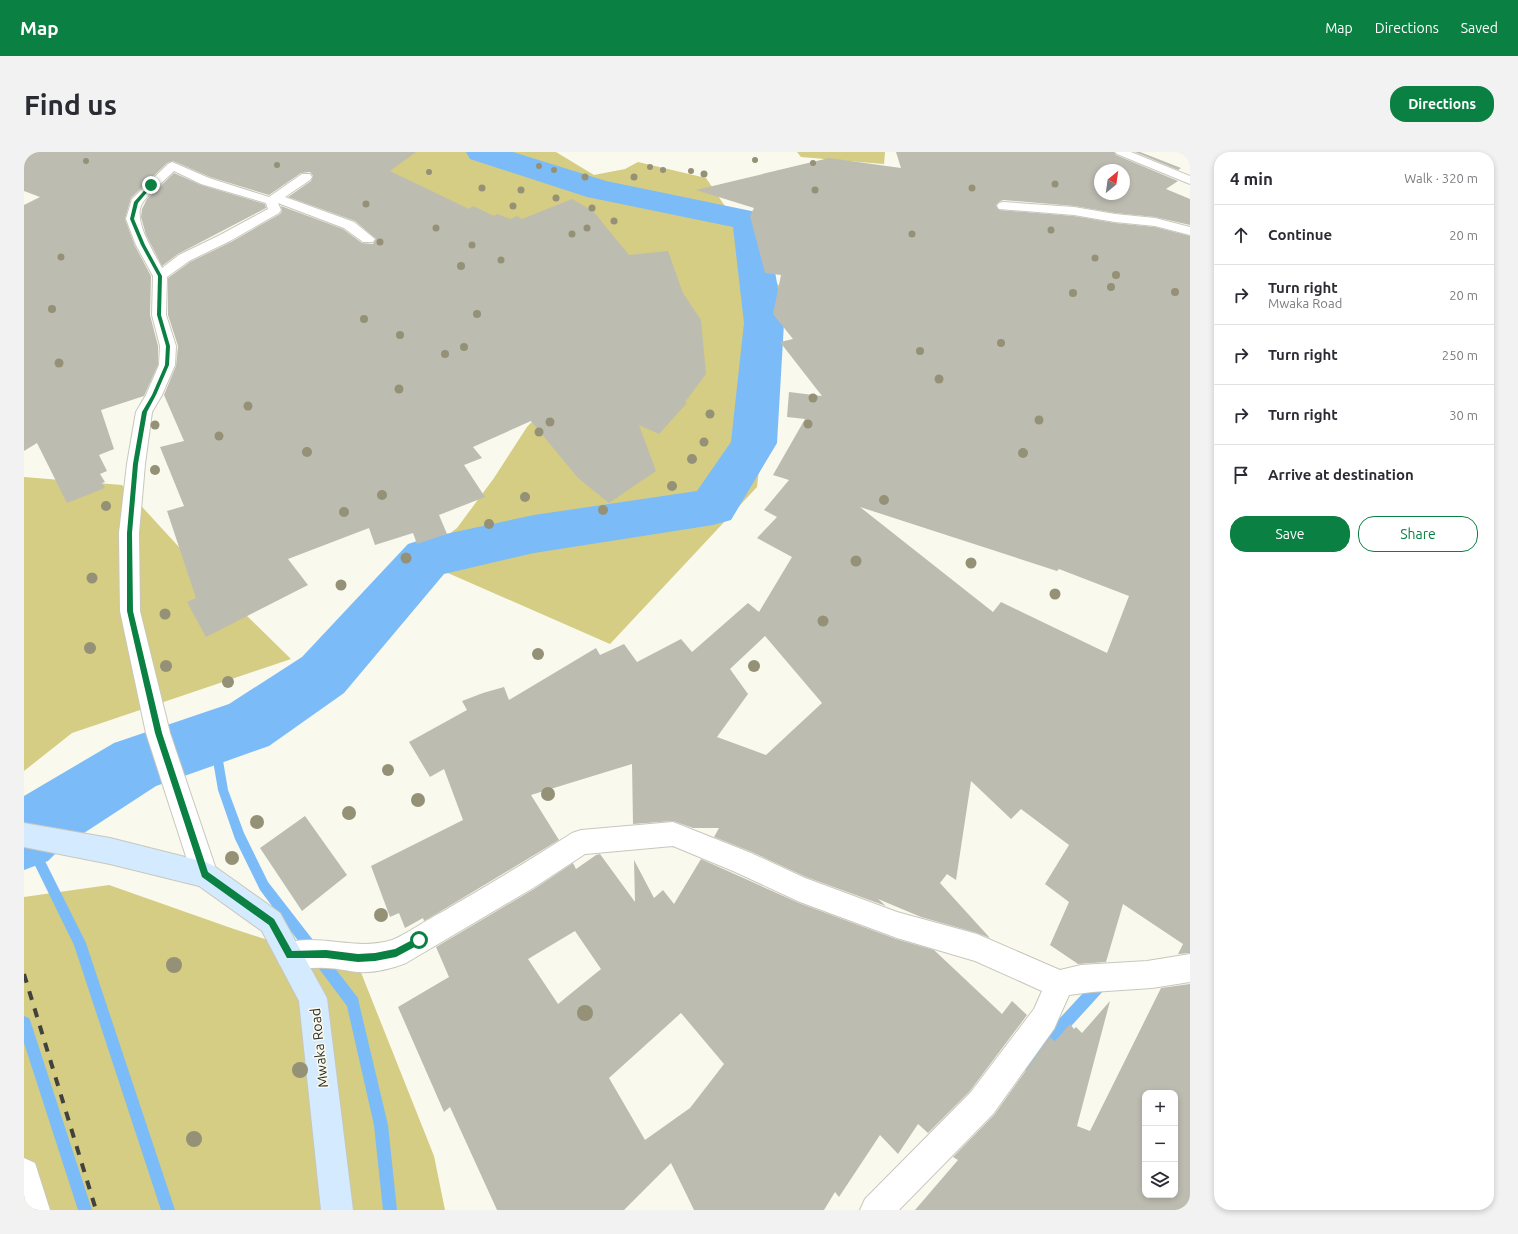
<!DOCTYPE html>
<meta charset="utf-8">
<style>
body{margin:0;font-family:Ubuntu,sans-serif;background:#f2f2f3;color:#2b2b33}
.controls{position:absolute;right:12px;bottom:12px;display:grid;overflow:hidden;border-radius:8px;box-shadow:0 2px 6px #0003}
.controls button{width:36px;height:36px;display:grid;place-items:center;padding:0;border:0;border-bottom:1px solid #e1e1e2;background:#fff;color:#2b2b33;font:20px sans-serif}
.compass{position:absolute;left:1070px;top:12px;width:36px;height:36px;border-radius:50%;background:#fff;box-shadow:0 2px 6px #0003;rotate:29deg}
.stop{position:absolute;width:12px;height:12px;margin:-9px;border:3px solid #0b8043;border-radius:50%;background:#fff}
.stop.end{background:#0b8043;border-color:#fff;box-shadow:0 1px 4px #0008}
.list{margin:0;padding:0;list-style:none}
h2{display:flex;justify-content:space-between;align-items:center;height:52px;margin:0;padding:0 16px;font-size:17px}
h2 small{font-size:13px;font-weight:400;color:#7c7c81}
.list li{display:grid;grid-template-columns:26px 1fr auto;gap:12px;align-items:center;box-sizing:border-box;height:60px;padding:0 16px;border-top:1px solid #e1e1e2}
.list b{display:block;font-size:15px;white-space:nowrap}
.list p{margin:0;font-size:13px;white-space:nowrap;color:#7c7c81}
.list em{font-size:13px;font-style:normal;color:#7c7c81}
.actions{display:flex;gap:8px;padding:12px 16px}
.actions a{flex:1;padding:9px 0;border:1px solid #0b8043;border-radius:16px;text-align:center;font-size:14px;color:#0b8043}
.actions .main{background:#0b8043;color:#fff}
.icon{flex:none;width:22px;height:22px;fill:none;stroke:currentColor;stroke-width:2;stroke-linecap:round;stroke-linejoin:round}
.map{position:relative;flex:none;width:1166px;height:1058px;overflow:hidden;border-radius:16px}
header{display:flex;align-items:center;gap:24px;box-sizing:border-box;height:56px;padding:0 20px;background:#0b8043;color:#fff}
header strong{font-size:19px}
nav{display:flex;gap:22px;margin-inline-start:auto;font-size:14px}
.intro{display:flex;align-items:center;justify-content:space-between;box-sizing:border-box;height:96px;padding:0 24px}
h1{margin:0;font-size:28px}
.button{padding:10px 18px;border-radius:16px;background:#0b8043;color:#fff;font-size:14px;font-weight:700}
main{display:flex;gap:24px;padding:0 24px}
aside{flex:1;background:#fff;border-radius:16px;box-shadow:0 2px 6px #0003}
.map>svg:first-child{display:block}
.green{fill:#d4cd83}
.lines{fill:none;stroke-linecap:round;stroke-linejoin:round}
.stream{fill:#7bbbf7;fill-rule:evenodd}
.river{fill:#7bbbf7;fill-rule:evenodd}
.building{fill:#bdbcb1;fill-rule:evenodd}
.street-casing{stroke:#c8c7bc;stroke-width:2}
.secondary-casing{stroke:#c8c7bc;stroke-width:2}
.street{fill:#fff;fill-rule:evenodd}
.secondary{fill:#d4eafe;fill-rule:evenodd}
.rail{stroke:#42423d;stroke-width:4;stroke-dasharray:9 9;stroke-linecap:butt}
.tree{fill:#949177}
.route{fill:#0b8043}
.labels{text-anchor:middle;stroke-width:3;stroke-linejoin:round;paint-order:stroke}
.near-street-label{font-size:14px;fill:#2e2e29;stroke:#faf9ed}
</style>
<header>
<strong>Map</strong>
<nav><a>Map</a><a>Directions</a><a>Saved</a></nav>
</header>
<div class="intro"><h1>Find us</h1><a class="button">Directions</a></div>
<main>
<div class="map">
<svg width="1166" height="1058" viewBox="0 0 1166 1058">
<rect width="100%" height="100%" fill="#faf9ed"/>
<g class="green">
<path d="M 372,0 L 532,0 L 570,23 L 601,17 L 614,10 L 682,26 L 755,134 L 733,335 L 586,492 L 392,407 L 433,376 L 470,326 L 503,275 L 567,205 L 362,26 Z"/>
<path d="M 773,0 L 861,0 L 860,12 L 777,5 Z"/>
<path d="M 0,325 L 98,333 L 176,418 L 267,507 L 48,581 L 0,619 Z"/>
<path d="M 85,733 L 207,776 L 336,818 L 410,1004 L 421,1058 L 0,1058 L 0,745 Z"/>
</g>
<g class="lines">
<g class="stream">
<path d="M 190,580 L 194,582 L 195,585 L 204,638 L 220,681 L 244,730 L 334,846 L 335,851 L 364,973 L 373,1058 L 359,1058 L 350,973 L 323,854 L 236,738 L 211,687 L 194,638 L 185,585 L 186,582 Z"/>
<path d="M 3,679 L 7,681 L 62,791 L 151,1058 L 137,1058 L 50,793 L 0,691 L 0,681 Z"/>
<path d="M 1080,825 L 1085,826 L 1086,831 L 1085,836 L 1081,837 L 1008,917 L 1003,919 L 998,917 L 996,912 L 998,907 L 1073,826 Z"/>
<path d="M 0,864 L 5,866 L 7,871 L 68,1058 L 54,1058 L 0,891 Z"/>
</g>
<path class="river" d="M 442,0 L 489,0 L 582,29 L 737,61 L 742,68 L 760,171 L 753,291 L 707,368 L 689,373 L 510,401 L 420,422 L 320,541 L 245,594 L 132,634 L 37,696 L 24,709 L 0,718 L 0,644 L 90,591 L 205,552 L 278,505 L 384,392 L 403,386 L 510,363 L 673,339 L 707,290 L 720,171 L 709,75 L 563,45 L 446,7 Z"/>
</g>
<g class="building">
<path d="M 0,0 L 392,0 L 366,19 L 445,57 L 449,54 L 470,64 L 473,62 L 487,67 L 493,64 L 498,67 L 548,47 L 569,59 L 605,103 L 644,99 L 659,141 L 677,168 L 682,222 L 661,250 L 663,251 L 635,282 L 615,273 L 632,319 L 585,351 L 554,326 L 507,269 L 449,295 L 458,306 L 440,313 L 461,345 L 415,363 L 423,382 L 393,392 L 389,381 L 351,393 L 345,376 L 264,407 L 284,433 L 182,485 L 163,450 L 172,446 L 143,359 L 160,354 L 136,295 L 160,289 L 140,243 L 152,214 L 154,194 L 144,163 L 144,126 L 166,110 L 207,90 L 256,62 L 258,59 L 257,54 L 319,77 L 338,91 L 349,92 L 352,87 L 331,69 L 264,45 L 287,29 L 289,24 L 286,20 L 277,21 L 245,43 L 186,25 L 149,9 L 143,11 L 107,46 L 101,67 L 111,94 L 127,124 L 126,163 L 134,194 L 134,213 L 120,244 L 77,258 L 90,297 L 75,303 L 83,319 L 76,322 L 81,330 L 78,331 L 81,336 L 43,351 L 13,291 L 0,299 L 0,53 L 16,45 L 0,39 Z"/>
<path d="M 872,0 L 1090,0 L 1092,3 L 1154,29 L 1142,37 L 1166,47 L 1166,73 L 1131,65 L 1091,61 L 1050,54 L 979,48 L 975,50 L 972,53 L 975,58 L 1050,64 L 1091,71 L 1131,75 L 1166,84 L 1166,801 L 1154,802 L 1159,792 L 1099,752 L 1082,810 L 1054,812 L 1026,793 L 1045,750 L 1021,732 L 1045,693 L 997,657 L 987,667 L 947,629 L 932,728 L 923,722 L 916,731 L 966,786 L 953,781 L 897,765 L 854,747 L 862,754 L 782,725 L 728,700 L 690,685 L 695,676 L 669,676 L 649,669 L 609,672 L 608,612 L 507,643 L 535,688 L 417,759 L 400,769 L 399,766 L 381,776 L 375,761 L 366,765 L 347,714 L 439,668 L 420,617 L 406,625 L 385,590 L 443,558 L 438,549 L 459,541 L 480,535 L 485,548 L 572,496 L 576,503 L 600,492 L 613,510 L 657,487 L 668,500 L 724,451 L 735,460 L 768,405 L 733,386 L 753,365 L 740,358 L 765,328 L 749,323 L 781,267 L 763,265 L 765,240 L 798,244 L 756,190 L 769,187 L 749,162 L 757,123 L 741,121 L 726,64 L 730,56 L 672,38 L 805,6 L 877,16 ZM 1076,18 L 1100,18 L 1100,42 L 1076,42 ZM 836,355 L 1033,419 L 1035,417 L 1105,444 L 1083,501 L 977,450 L 969,460 ZM 741,484 L 798,551 L 742,603 L 693,585 L 724,542 L 706,517 Z"/>
<path d="M 1111,0 L 1116,0 L 1157,16 L 1154,18 Z"/>
<path d="M 150,21 L 177,33 L 241,52 L 242,56 L 154,102 L 138,114 L 122,83 L 117,65 L 118,57 L 123,47 Z"/>
<path d="M 281,664 L 323,723 L 278,759 L 236,696 Z"/>
<path d="M 576,702 L 611,750 L 610,708 L 630,746 L 639,738 L 650,752 L 677,707 L 775,751 L 872,787 L 910,798 L 978,862 L 988,849 L 1003,863 L 946,939 L 904,981 L 894,972 L 874,1002 L 856,983 L 815,1045 L 811,1040 L 800,1058 L 670,1058 L 647,1011 L 600,1058 L 473,1058 L 426,955 L 420,960 L 374,855 L 425,825 L 412,795 L 510,737 L 549,711 L 552,717 L 572,703 ZM 551,779 L 577,817 L 534,852 L 504,807 ZM 657,861 L 700,912 L 666,956 L 621,988 L 585,926 Z"/>
<path d="M 1166,832 L 1166,1058 L 891,1058 L 934,1008 L 929,1005 L 970,963 L 1026,885 L 1031,889 L 1046,872 L 1050,877 L 1052,875 L 1058,881 L 1086,849 L 1053,974 L 1066,979 L 1137,836 ZM 1121,941 L 1151,941 L 1151,1043 L 1121,1043 Z"/>
</g>
<g class="lines">
<defs>
<g id="street">
<path d="M 1091,0 L 1107,0 L 1166,24 L 1166,32 L 1093,2 Z"/>
<path d="M 148,10 L 185,26 L 245,45 L 278,22 L 286,22 L 288,25 L 286,28 L 261,45 L 330,70 L 351,87 L 349,90 L 339,90 L 320,76 L 254,51 L 257,58 L 255,61 L 206,89 L 165,109 L 143,125 L 142,163 L 152,194 L 151,213 L 138,243 L 128,260 L 121,312 L 115,381 L 116,459 L 146,581 L 194,723 L 190,732 L 181,736 L 172,732 L 168,723 L 122,581 L 96,459 L 95,381 L 103,312 L 112,260 L 122,243 L 135,213 L 136,194 L 128,163 L 129,124 L 112,93 L 102,67 L 108,47 L 144,12 ZM 150,19 L 177,32 L 242,51 L 244,57 L 196,83 L 155,103 L 138,116 C 130,100 107,67 119,50 C 127,39 140,29 150,19 Z"/>
<path d="M 979,50 L 1050,55 L 1091,62 L 1131,66 L 1166,75 L 1166,83 L 1131,74 L 1091,70 L 1050,63 L 975,57 L 973,54 L 975,51 Z"/>
<path d="M 649,670 L 727,701 L 781,726 L 873,760 L 953,782 L 1036,818 L 1057,813 L 1123,809 L 1166,802 L 1166,830 L 1128,836 L 1068,840 L 1045,843 L 1030,877 L 969,962 L 875,1058 L 836,1058 L 841,1047 L 947,940 L 1010,857 L 1018,839 L 951,809 L 873,786 L 776,750 L 709,719 L 649,694 L 561,702 L 509,736 L 382,811 C 367,817 349,821 333,820 C 323,819 313,816 302,816 C 286,815 271,819 256,813 L 252,803 L 256,793 C 292,779 331,800 368,788 C 381,783 404,767 418,760 C 462,734 505,709 548,681 L 557,678 Z"/>
<path d="M 0,1006 L 11,1011 L 26,1058 L 0,1058 Z"/>
</g>
<path id="secondary" d="M 0,671 L 86,686 L 181,710 L 190,714 L 256,761 L 303,846 L 329,1058 L 297,1058 L 275,849 L 238,779 L 175,734 L 86,712 L 0,695 Z"/>
</defs>
<use href="#street" class="street-casing"/>
<use href="#secondary" class="secondary-casing"/>
<use href="#street" class="street"/>
<use href="#secondary" class="secondary"/>
<path class="rail" d="M 0,822 L 72,1058"/>
</g>
<g class="tree">
<circle cx="731" cy="8" r="3"/>
<circle cx="62" cy="9" r="3"/>
<circle cx="789" cy="11" r="3"/>
<circle cx="253" cy="13" r="3"/>
<circle cx="515" cy="14" r="3"/>
<circle cx="626" cy="15" r="3"/>
<circle cx="530" cy="18" r="3"/>
<circle cx="639" cy="18" r="3"/>
<circle cx="667" cy="19" r="3"/>
<circle cx="405" cy="20" r="3"/>
<circle cx="680" cy="22" r="3.5"/>
<circle cx="561" cy="25" r="3.5"/>
<circle cx="610" cy="25" r="3.5"/>
<circle cx="1031" cy="32" r="3.5"/>
<circle cx="458" cy="36" r="3.5"/>
<circle cx="948" cy="36" r="3.5"/>
<circle cx="497" cy="38" r="3.5"/>
<circle cx="791" cy="38" r="3.5"/>
<circle cx="532" cy="46" r="3.5"/>
<circle cx="342" cy="52" r="3.5"/>
<circle cx="489" cy="54" r="3.5"/>
<circle cx="568" cy="56" r="3.5"/>
<circle cx="590" cy="69" r="3.5"/>
<circle cx="412" cy="76" r="3.5"/>
<circle cx="563" cy="76" r="3.5"/>
<circle cx="1027" cy="78" r="3.5"/>
<circle cx="548" cy="82" r="3.5"/>
<circle cx="888" cy="82" r="3.5"/>
<circle cx="356" cy="90" r="3.5"/>
<circle cx="448" cy="93" r="3.5"/>
<circle cx="37" cy="105" r="3.5"/>
<circle cx="1071" cy="106" r="3.5"/>
<circle cx="477" cy="108" r="3.5"/>
<circle cx="437" cy="114" r="4"/>
<circle cx="1092" cy="123" r="4"/>
<circle cx="1087" cy="135" r="4"/>
<circle cx="1151" cy="140" r="4"/>
<circle cx="1049" cy="141" r="4"/>
<circle cx="28" cy="157" r="4"/>
<circle cx="453" cy="162" r="4"/>
<circle cx="340" cy="167" r="4"/>
<circle cx="376" cy="183" r="4"/>
<circle cx="977" cy="191" r="4"/>
<circle cx="440" cy="195" r="4"/>
<circle cx="896" cy="199" r="4"/>
<circle cx="421" cy="202" r="4"/>
<circle cx="35" cy="211" r="4.5"/>
<circle cx="915" cy="227" r="4.5"/>
<circle cx="375" cy="237" r="4.5"/>
<circle cx="789" cy="246" r="4.5"/>
<circle cx="224" cy="254" r="4.5"/>
<circle cx="686" cy="262" r="4.5"/>
<circle cx="1015" cy="268" r="4.5"/>
<circle cx="526" cy="270" r="4.5"/>
<circle cx="784" cy="272" r="4.5"/>
<circle cx="131" cy="273" r="4.5"/>
<circle cx="515" cy="280" r="4.5"/>
<circle cx="195" cy="284" r="4.5"/>
<circle cx="680" cy="290" r="4.5"/>
<circle cx="283" cy="300" r="5"/>
<circle cx="999" cy="301" r="5"/>
<circle cx="668" cy="307" r="5"/>
<circle cx="131" cy="318" r="5"/>
<circle cx="648" cy="334" r="5"/>
<circle cx="358" cy="343" r="5"/>
<circle cx="501" cy="345" r="5"/>
<circle cx="860" cy="348" r="5"/>
<circle cx="82" cy="354" r="5"/>
<circle cx="579" cy="358" r="5"/>
<circle cx="320" cy="360" r="5"/>
<circle cx="465" cy="372" r="5"/>
<circle cx="382" cy="406" r="5.5"/>
<circle cx="832" cy="409" r="5.5"/>
<circle cx="947" cy="411" r="5.5"/>
<circle cx="68" cy="426" r="5.5"/>
<circle cx="317" cy="433" r="5.5"/>
<circle cx="1031" cy="442" r="5.5"/>
<circle cx="141" cy="462" r="5.5"/>
<circle cx="799" cy="469" r="5.5"/>
<circle cx="66" cy="496" r="6"/>
<circle cx="514" cy="502" r="6"/>
<circle cx="142" cy="514" r="6"/>
<circle cx="730" cy="514" r="6"/>
<circle cx="204" cy="530" r="6"/>
<circle cx="364" cy="618" r="6"/>
<circle cx="524" cy="642" r="7"/>
<circle cx="394" cy="648" r="7"/>
<circle cx="325" cy="661" r="7"/>
<circle cx="233" cy="670" r="7"/>
<circle cx="208" cy="706" r="7"/>
<circle cx="357" cy="763" r="7"/>
<circle cx="150" cy="813" r="8"/>
<circle cx="561" cy="861" r="8"/>
<circle cx="276" cy="918" r="8"/>
<circle cx="170" cy="987" r="8"/>
</g>
<path class="route" d="M 126,32 L 129,33 L 114,51 L 110,67 L 121,93 L 138,124 L 137,163 L 146,194 L 145,213 L 132,243 L 123,260 L 114,312 L 108,381 L 109,459 L 138,581 L 184,720 L 250,767 L 268,799 L 302,798 L 334,802 L 351,801 L 371,797 L 392,786 L 398,786 L 398,791 L 372,805 L 351,809 L 334,810 L 302,806 L 263,806 L 245,773 L 178,725 L 131,581 L 103,459 L 103,381 L 109,312 L 118,260 L 128,243 L 141,213 L 142,194 L 133,163 L 134,124 L 117,93 L 106,67 L 110,50 Z"/>
<g class="labels">
<g class="near-street-label">
<text transform="translate(295 896) rotate(-96)" y="5">Mwaka Road</text>
</g>
</g>
</svg>
<div class="controls">
<button>+</button>
<button>−</button>
<button><svg class="icon" aria-label="layers" viewBox="0 0 24 24"><path d="M12 4l9 5-9 5-9-5zM3 14l9 5 9-5"/></svg></button>
</div>
<svg class="compass" viewBox="-18 -18 36 36"><path d="M0-13l5 13h-10z" fill="#e53935"/><path d="M0 13l5-13h-10z" fill="#7c7c81"/></svg>
<div class="stop" style="left:395px;top:788px"></div>
<div class="stop end" style="left:127px;top:33px"></div>
</div>
<aside>
<h2>4 min<small>Walk · 320 m</small></h2>
<ul class="list">
<li><svg class="icon" aria-label="ahead" viewBox="0 0 24 24"><path d="M12 20V5M6 11l6-6 6 6"/></svg><div><b>Continue</b></div><em>20 m</em></li>
<li><svg class="icon" aria-label="right" viewBox="0 0 24 24"><path d="M7 20v-9h11M14 6l5 5-5 5"/></svg><div><b>Turn right</b><p>Mwaka Road</p></div><em>20 m</em></li>
<li><svg class="icon" aria-label="right" viewBox="0 0 24 24"><path d="M7 20v-9h11M14 6l5 5-5 5"/></svg><div><b>Turn right</b></div><em>250 m</em></li>
<li><svg class="icon" aria-label="right" viewBox="0 0 24 24"><path d="M7 20v-9h11M14 6l5 5-5 5"/></svg><div><b>Turn right</b></div><em>30 m</em></li>
<li><svg class="icon" aria-label="arrive" viewBox="0 0 24 24"><path d="M6 21V4h12l-3 4 3 4H6"/></svg><div><b>Arrive at destination</b></div></li>
</ul>
<div class="actions"><a class="main">Save</a><a>Share</a></div>
</aside>
</main>
